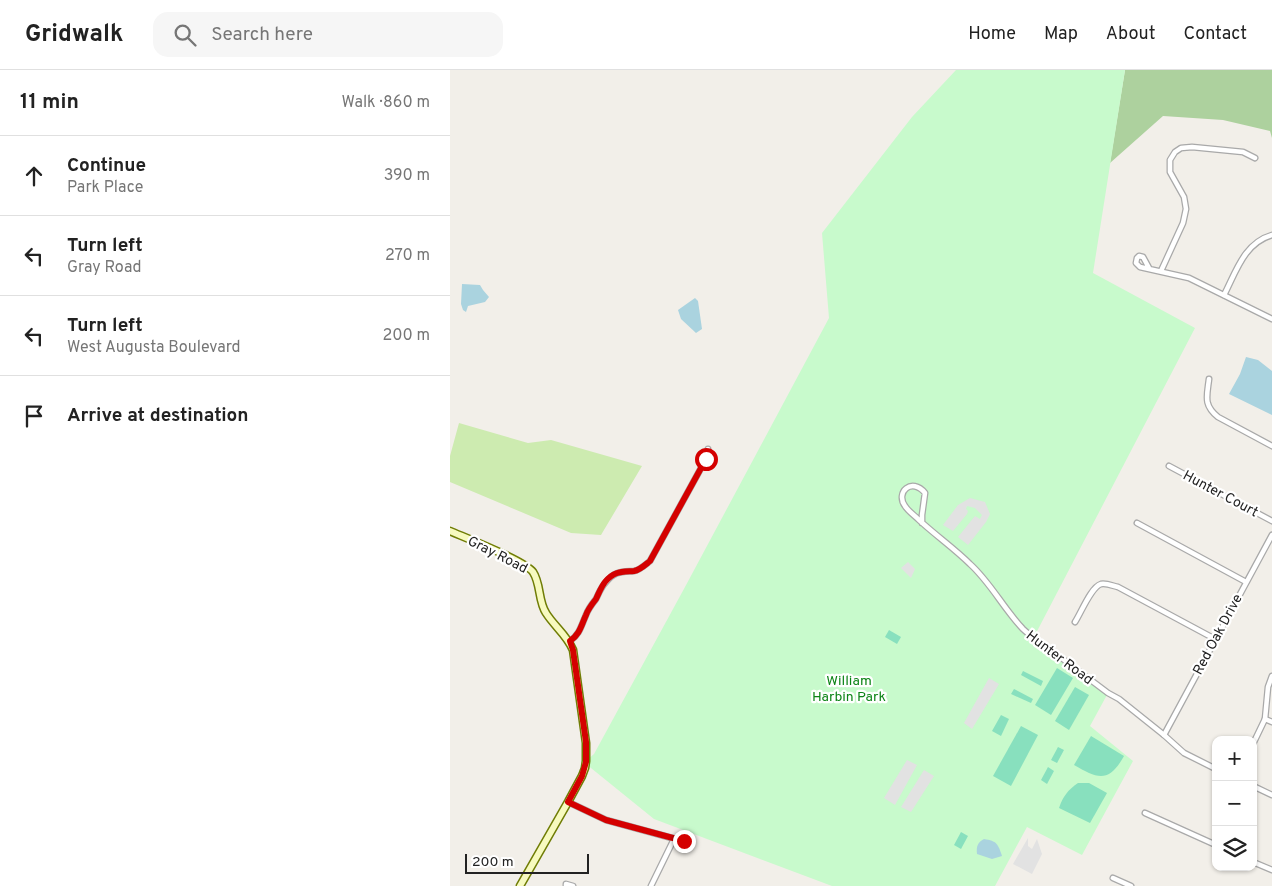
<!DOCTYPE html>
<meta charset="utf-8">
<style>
body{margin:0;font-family:Overpass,sans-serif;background:#f6f6f6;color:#222}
.controls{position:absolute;right:15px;bottom:15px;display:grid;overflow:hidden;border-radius:10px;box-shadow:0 1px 4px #0004}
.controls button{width:45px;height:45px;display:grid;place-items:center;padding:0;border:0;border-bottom:1px solid #e0e0e0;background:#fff;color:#222;font:25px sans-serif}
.scale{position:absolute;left:15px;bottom:12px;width:124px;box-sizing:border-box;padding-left:5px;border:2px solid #222;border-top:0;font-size:14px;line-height:18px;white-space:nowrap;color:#222;-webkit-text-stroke:4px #fff;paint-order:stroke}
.stop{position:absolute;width:15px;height:15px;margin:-11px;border:4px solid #d40000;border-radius:50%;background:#fff}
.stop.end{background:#d40000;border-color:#fff;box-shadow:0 1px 5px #0008}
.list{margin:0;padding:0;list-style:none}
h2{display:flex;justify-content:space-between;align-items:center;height:65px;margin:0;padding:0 20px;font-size:21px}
h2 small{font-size:16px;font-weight:400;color:#767676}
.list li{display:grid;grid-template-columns:32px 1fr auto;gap:15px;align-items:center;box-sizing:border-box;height:80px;padding:0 20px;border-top:1px solid #e0e0e0}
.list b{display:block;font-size:19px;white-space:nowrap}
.list p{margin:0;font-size:16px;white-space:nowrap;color:#767676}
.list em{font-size:16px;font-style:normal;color:#767676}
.icon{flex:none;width:28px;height:28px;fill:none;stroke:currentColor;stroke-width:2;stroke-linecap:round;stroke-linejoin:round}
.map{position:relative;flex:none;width:822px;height:816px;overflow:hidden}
header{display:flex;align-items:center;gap:30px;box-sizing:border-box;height:70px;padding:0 25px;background:#fff;border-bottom:1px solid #e0e0e0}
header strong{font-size:24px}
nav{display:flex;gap:28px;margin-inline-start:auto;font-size:18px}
.search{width:350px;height:45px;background:#f6f6f6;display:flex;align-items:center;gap:12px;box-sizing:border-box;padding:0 18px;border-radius:15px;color:#767676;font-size:19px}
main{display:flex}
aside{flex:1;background:#fff}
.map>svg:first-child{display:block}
.grass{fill:#cdebb0}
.forest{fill:#add19e}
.park{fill:#c8facc}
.pitch{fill:#88e0be}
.parking{fill:#e2e2e2}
.water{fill:#aad3df}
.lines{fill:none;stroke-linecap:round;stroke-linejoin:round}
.street-casing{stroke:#a9a9a9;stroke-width:7}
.secondary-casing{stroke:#707d05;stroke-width:9}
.street{stroke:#fff;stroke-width:4.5}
.secondary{stroke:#f7fabf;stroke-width:6}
.route{stroke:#d40000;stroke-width:6}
.labels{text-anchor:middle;stroke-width:4.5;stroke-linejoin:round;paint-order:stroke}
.street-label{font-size:14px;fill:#222;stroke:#fff}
.park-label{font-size:14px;fill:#0c8416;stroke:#fff}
</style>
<header>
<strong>Gridwalk</strong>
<div class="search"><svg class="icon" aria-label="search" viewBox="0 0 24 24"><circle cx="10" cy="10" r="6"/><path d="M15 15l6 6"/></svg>Search here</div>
<nav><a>Home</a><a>Map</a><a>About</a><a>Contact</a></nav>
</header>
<main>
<aside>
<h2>11 min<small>Walk · 860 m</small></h2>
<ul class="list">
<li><svg class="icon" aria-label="ahead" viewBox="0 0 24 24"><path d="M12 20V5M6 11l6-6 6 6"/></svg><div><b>Continue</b><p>Park Place</p></div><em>390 m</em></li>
<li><svg class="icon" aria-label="left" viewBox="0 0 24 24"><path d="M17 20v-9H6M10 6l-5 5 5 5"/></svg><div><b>Turn left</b><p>Gray Road</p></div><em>270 m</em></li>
<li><svg class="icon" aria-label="left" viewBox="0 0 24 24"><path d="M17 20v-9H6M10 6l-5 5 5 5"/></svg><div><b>Turn left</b><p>West Augusta Boulevard</p></div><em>200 m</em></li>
<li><svg class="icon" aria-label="arrive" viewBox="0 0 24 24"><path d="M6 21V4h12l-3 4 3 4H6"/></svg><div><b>Arrive at destination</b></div></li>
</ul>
</aside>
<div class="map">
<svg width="822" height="816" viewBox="0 0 822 816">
<rect width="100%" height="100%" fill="#f2efe9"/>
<path class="grass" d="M 9,353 L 78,373 L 101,370 L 192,396 L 151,465 L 121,463 L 0,412 L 0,386 Z"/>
<path class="forest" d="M 675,0 L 822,0 L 822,68 L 820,61 L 773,50 L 713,46 L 660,93 Z"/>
<path class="park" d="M 506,0 L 675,0 L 643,203 L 745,258 L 584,567 L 658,623 L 640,656 L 683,691 L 632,785 L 577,757 L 545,816 L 382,816 L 204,749 L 136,694 L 136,691 L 144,684 L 235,517 L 379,248 L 372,163 L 462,47 Z"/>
<g class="pitch">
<path d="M 439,560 L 451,567 L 447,574 L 435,567 Z"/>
<path d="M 607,598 L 623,608 L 601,645 L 585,635 Z"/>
<path d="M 573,601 L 593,611 L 591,616 L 571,605 Z"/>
<path d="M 625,617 L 639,625 L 619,660 L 605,651 Z"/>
<path d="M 564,619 L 583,629 L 581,633 L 561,624 Z"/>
<path d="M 551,645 L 559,649 L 551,666 L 542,661 Z"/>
<path d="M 571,656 L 588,665 L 561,716 L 543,706 Z"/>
<path d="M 641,666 L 674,686 C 659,713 648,709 624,695 Z"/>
<path d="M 608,677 L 614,680 L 607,693 L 601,690 Z"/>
<path d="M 598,697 L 604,701 L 597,714 L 591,710 Z"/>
<path d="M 628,713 L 639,713 L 657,723 L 640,753 L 609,738 C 613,726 618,720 628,713 Z"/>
<path d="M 511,762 L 518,766 L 511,779 L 504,775 Z"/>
</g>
<g class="parking">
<path d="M 520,428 L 535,432 L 540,444 L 536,452 L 518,475 L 508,467 L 525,446 L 530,449 L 532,445 L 525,438 L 517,436 L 516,439 L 518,441 L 517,444 L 503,461 L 493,455 L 508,435 Z"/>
<path d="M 458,492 L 465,499 L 461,508 L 451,498 Z"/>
<path d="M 539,608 L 549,614 L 522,659 L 514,653 Z"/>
<path d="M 457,690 L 467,695 L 445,735 L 434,728 Z"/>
<path d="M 474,700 L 484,706 L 461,742 L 451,737 Z"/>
<path d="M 578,768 L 578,776 L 582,779 L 587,769 L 592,784 L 582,804 L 563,794 Z"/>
</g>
<g class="water">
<path d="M 12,214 L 30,215 L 33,220 L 39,227 L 35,232 L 18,236 L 16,242 L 13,240 L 11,234 Z"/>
<path d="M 245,228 L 248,231 L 252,259 L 246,263 L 231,249 L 228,240 Z"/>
<path d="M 796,287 L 808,290 L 822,301 L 822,345 L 779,324 L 790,304 Z"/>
<path d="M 534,769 C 547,771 548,774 552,786 L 542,789 L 527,784 C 526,776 528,772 534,769 Z"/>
</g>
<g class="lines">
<defs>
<g id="street">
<path d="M 699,198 L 693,187 L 689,186 L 687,188 L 686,193 L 690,197 L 739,208 L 822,249"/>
<path d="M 711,201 L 733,153 L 736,139 L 734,127 L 720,102 L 720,90 L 725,82 L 731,78 L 742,77 L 793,82 L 805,88"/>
<path d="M 774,225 C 786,202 794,173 822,165"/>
<path d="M 759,309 C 757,326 753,335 768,347 L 822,376"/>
<path d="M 719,396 L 822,451"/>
<path d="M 472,453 L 472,445 L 475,423 C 462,407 445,422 455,436 C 458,441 464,445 468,449 C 485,465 504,478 520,494 C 541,513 553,538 573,559 C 580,566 590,571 597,577 C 617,592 638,608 658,623 L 669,629 L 714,665 L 734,683 L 766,699"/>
<path d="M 687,453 L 796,512"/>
<path d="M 625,552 C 631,543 641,517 651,514 C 657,513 663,516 668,517 L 765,569"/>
<path d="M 120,571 C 130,564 131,556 136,545 C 138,539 142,534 146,529 C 149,523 151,517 156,512 C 165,501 171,502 184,501 C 190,500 195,495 200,491 L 256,389 L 258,383 L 258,379"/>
<path d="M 815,649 L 822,652"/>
<path d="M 714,665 L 822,465"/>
<path d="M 803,674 L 815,649 L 818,617 L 822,606"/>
<path d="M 803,716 L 822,725"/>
<path d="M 118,732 L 156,750 L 233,771"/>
<path d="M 695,743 L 766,775"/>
<path d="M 803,792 L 822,800"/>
<path d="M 663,808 L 681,816"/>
<path d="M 116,816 L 116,814 L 123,816"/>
<path d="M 201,816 L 224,769"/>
</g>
<path id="secondary" d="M 0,461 C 16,468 75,491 83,502 C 91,514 88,531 96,543 C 104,556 117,565 123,580 L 136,673 L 136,691 L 135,698 L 132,706 L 118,732 L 70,816"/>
</defs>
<use href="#street" class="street-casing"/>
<use href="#secondary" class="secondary-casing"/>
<use href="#street" class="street"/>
<use href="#secondary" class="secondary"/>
</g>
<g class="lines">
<path class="route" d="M 234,771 L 156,750 L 118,732 L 132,706 L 136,692 L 136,672 L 123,580 L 120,571 C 130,564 131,556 136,545 C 138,539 142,534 146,529 C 149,523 151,517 155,512 C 164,501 171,502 184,501 C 190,500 195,495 200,491 L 256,389"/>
</g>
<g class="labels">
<g class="street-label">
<text transform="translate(771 423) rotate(28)" y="5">Hunter Court</text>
<text transform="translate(48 484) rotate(27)" y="5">Gray Road</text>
<text transform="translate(767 564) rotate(-62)" y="5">Red Oak Drive</text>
<text transform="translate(610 587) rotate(37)" y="5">Hunter Road</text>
</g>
<g class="park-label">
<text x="399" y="615">William<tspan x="399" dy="16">Harbin Park</tspan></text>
</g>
</g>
</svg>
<div class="controls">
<button>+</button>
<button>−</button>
<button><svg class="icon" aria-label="layers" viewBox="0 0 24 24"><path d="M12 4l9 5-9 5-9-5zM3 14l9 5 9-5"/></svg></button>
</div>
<div class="scale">200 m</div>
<div class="stop" style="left:256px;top:389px"></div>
<div class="stop end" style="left:234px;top:771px"></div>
</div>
</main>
